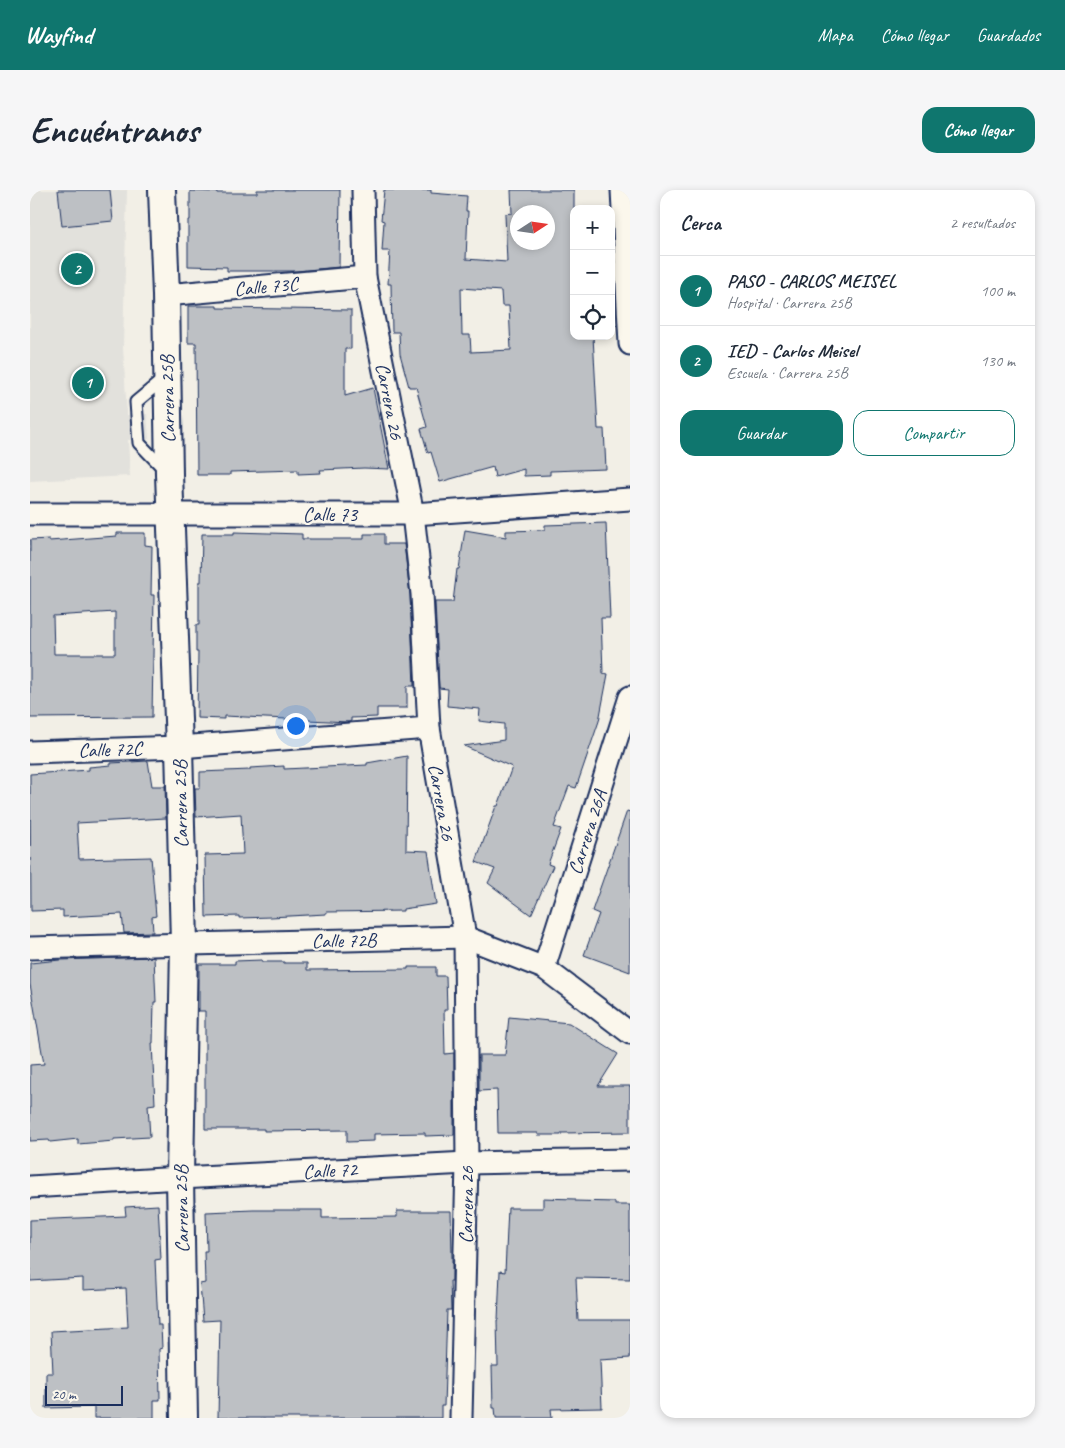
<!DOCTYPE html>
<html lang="es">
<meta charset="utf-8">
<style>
body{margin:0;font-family:Caveat,sans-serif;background:#f6f6f7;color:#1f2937}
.controls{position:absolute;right:15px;top:15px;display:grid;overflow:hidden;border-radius:10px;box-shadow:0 2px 8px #0003}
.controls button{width:45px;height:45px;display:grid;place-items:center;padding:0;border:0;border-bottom:1px solid #e0e1e3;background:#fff;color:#1f2937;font:25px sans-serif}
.compass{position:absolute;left:480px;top:15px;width:45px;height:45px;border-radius:50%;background:#fff;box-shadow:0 2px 8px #0003;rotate:78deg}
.scale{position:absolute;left:15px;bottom:12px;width:78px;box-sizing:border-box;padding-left:5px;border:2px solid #1b2f5e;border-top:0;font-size:14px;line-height:18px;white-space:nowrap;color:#1b2f5e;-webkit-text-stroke:4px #fbf7ec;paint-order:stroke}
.you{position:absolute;left:265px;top:535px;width:18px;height:18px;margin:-12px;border:4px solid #fff;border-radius:50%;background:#1a73e8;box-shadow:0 0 0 8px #1a73e833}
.badge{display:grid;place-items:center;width:32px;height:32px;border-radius:50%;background:#0f766e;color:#fff;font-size:16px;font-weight:700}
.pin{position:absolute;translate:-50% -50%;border:2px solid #fff;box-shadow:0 1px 5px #0006}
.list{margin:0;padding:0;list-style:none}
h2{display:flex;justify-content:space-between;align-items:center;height:65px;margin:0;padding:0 20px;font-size:21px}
h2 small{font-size:16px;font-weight:400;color:#747a83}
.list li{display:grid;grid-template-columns:32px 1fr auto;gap:15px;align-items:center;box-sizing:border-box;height:70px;padding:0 20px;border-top:1px solid #e0e1e3}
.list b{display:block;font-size:19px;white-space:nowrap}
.list p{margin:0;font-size:16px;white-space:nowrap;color:#747a83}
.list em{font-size:16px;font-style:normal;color:#747a83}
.actions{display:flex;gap:10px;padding:15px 20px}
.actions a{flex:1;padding:11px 0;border:1px solid #0f766e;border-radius:15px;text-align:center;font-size:18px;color:#0f766e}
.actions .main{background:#0f766e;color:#fff}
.icon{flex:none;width:28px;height:28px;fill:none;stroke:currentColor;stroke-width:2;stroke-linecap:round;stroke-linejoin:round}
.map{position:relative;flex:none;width:600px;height:1228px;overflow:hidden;border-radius:15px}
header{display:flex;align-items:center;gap:30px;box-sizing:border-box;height:70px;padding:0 25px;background:#0f766e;color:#fff}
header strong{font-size:24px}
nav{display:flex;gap:28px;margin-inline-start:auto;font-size:18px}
.intro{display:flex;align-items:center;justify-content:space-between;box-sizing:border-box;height:120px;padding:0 30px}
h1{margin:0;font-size:35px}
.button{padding:12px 22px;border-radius:15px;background:#0f766e;color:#fff;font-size:18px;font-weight:700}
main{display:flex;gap:30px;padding:0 30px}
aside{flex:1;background:#fff;border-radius:15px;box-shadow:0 2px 8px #0003}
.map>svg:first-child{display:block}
.built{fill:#e2e1dc}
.building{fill:#bdc0c4;stroke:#1b2f5e;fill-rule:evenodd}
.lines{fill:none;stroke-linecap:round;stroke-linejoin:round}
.service-casing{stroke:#1b2f5e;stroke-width:15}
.minor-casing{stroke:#1b2f5e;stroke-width:25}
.tertiary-casing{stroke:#1b2f5e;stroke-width:30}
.service{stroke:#fbf7ec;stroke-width:11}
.minor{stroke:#fbf7ec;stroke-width:21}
.tertiary{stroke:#fbf7ec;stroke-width:26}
.labels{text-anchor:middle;stroke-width:4.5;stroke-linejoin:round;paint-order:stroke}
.street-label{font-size:20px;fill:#1b2f5e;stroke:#fbf7ec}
</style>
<header>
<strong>Wayfind</strong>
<nav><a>Mapa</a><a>Cómo llegar</a><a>Guardados</a></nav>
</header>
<div class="intro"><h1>Encuéntranos</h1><a class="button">Cómo llegar</a></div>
<main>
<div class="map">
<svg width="600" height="1228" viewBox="0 0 600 1228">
<rect width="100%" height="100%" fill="#f2efe6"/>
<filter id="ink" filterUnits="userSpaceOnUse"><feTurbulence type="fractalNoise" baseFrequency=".02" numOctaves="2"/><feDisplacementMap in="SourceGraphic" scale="10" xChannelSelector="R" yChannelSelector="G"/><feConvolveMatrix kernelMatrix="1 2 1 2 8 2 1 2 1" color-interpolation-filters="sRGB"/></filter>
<g filter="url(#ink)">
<path class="built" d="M 0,0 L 97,0 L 93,157 L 97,225 L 117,224 L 119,249 L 98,250 L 100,286 L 0,291 Z"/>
<g class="building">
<path d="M 28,0 L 80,0 L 83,31 L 32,36 Z"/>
<path d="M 227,0 L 310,0 L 309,77 L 266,81 L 197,81 L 197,77 L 158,76 L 158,30 L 160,30 L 160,1 L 187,2 L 187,3 L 227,3 Z"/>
<path d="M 354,0 L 401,0 L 401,3 L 437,6 L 436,21 L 438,21 L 436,69 L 477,72 L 475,24 L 482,23 L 481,0 L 544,0 L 544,146 L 563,146 L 568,239 L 574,239 L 576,279 L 520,281 L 520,285 L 494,286 L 494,279 L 465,287 L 463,277 L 410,292 L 401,262 L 398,263 L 391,239 L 397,237 L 386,197 L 379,197 L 370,164 L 369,142 L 362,142 L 361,94 L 358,94 L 360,61 L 352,61 L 354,31 L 351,30 ZM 488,22 L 518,22 L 518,52 L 488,52 ZM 431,98 L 471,101 L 472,116 L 479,116 L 481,160 L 441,162 L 440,145 L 432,145 Z"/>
<path d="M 158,116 L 187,116 L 187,118 L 321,120 L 321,159 L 315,159 L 315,206 L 343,198 L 359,279 L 334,278 L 290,280 L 291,283 L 268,284 L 268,280 L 200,282 L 200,285 L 167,285 L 166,153 L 158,153 Z"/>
<path d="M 576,333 L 580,428 L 571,428 L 573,483 L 578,484 L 569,531 L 546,598 L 539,596 L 524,637 L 531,639 L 518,674 L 523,676 L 501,725 L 458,693 L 465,679 L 446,672 L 466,616 L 468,616 L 482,577 L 434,556 L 474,550 L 474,534 L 449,531 L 450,519 L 417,516 L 418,499 L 409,498 L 405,412 L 423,412 L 427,379 L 429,379 L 435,340 L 476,347 L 476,341 L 515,340 L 515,335 Z"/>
<path d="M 204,342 L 272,344 L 272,349 L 334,349 L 334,344 L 354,344 L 354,354 L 374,354 L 380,405 L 384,496 L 377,496 L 377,518 L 347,518 L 347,527 L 321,528 L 321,531 L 319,532 L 194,526 L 194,529 L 167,528 L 168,462 L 166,462 L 166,435 L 169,435 L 169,392 L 171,392 L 172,344 L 204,344 Z"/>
<path d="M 87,343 L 115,343 L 115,355 L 122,356 L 121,405 L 124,405 L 122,527 L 0,528 L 0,350 L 19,349 L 19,351 L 87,346 ZM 85,422 L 85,464 L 24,464 L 23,426 Z"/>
<path d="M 377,566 L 376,660 L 398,661 L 406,714 L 373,719 L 373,721 L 296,722 L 296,724 L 241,727 L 209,728 L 209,726 L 176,727 L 175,665 L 213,664 L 211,624 L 166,627 L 165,598 L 170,598 L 170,582 L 220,580 L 220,578 L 254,576 L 254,579 L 337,575 L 337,573 Z"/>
<path d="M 118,571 L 122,596 L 135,596 L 136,628 L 47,633 L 49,669 L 121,667 L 126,726 L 122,727 L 123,742 L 94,743 L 92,724 L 33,727 L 33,720 L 1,721 L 0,584 L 59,580 L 59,577 L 81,575 L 81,573 Z"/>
<path d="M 597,621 L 600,622 L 600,782 L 554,765 L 569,724 L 562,721 Z"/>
<path d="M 124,767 L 126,812 L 124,812 L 123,853 L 122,853 L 125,914 L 118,915 L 120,947 L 84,949 L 84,951 L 48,954 L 48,949 L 20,952 L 19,950 L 0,951 L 0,875 L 14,874 L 0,794 L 0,773 L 30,770 Z"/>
<path d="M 232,770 L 232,772 L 254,772 L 254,773 L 277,773 L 277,780 L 378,779 L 378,777 L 406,777 L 406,786 L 416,786 L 417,820 L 414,820 L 415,864 L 424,863 L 424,945 L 395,946 L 395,943 L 344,944 L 344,951 L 317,952 L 317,940 L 234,941 L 234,939 L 175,939 L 175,821 L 169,821 L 169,774 L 205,774 L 205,771 Z"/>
<path d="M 479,827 L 539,833 L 588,864 L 568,896 L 600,896 L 600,942 L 531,943 L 531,945 L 508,945 L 508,943 L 468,943 L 467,900 L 449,901 L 449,865 L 475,865 Z"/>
<path d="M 513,1008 L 545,1009 L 545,1011 L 585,1012 L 585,1015 L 600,1015 L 600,1089 L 546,1088 L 548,1130 L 600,1130 L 600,1168 L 570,1170 L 572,1218 L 521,1219 L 522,1228 L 466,1228 L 465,1218 L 463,1218 L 462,1176 L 468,1176 L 467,1130 L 468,1130 L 470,1081 L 475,1082 L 478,1018 L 513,1018 Z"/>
<path d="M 128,1015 L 131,1069 L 125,1070 L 128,1135 L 131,1135 L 132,1158 L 129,1159 L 130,1210 L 124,1210 L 124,1228 L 64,1228 L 64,1217 L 16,1218 L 16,1183 L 23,1183 L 21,1141 L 98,1137 L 96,1098 L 53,1100 L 53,1088 L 0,1091 L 0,1030 L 96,1026 L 95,1017 Z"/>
<path d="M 223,1020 L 292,1020 L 292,1028 L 367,1027 L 367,1021 L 421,1021 L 422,1066 L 422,1091 L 420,1091 L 421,1120 L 417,1120 L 414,1216 L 411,1216 L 411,1228 L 188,1228 L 190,1130 L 173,1131 L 170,1094 L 175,1093 L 174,1061 L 177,1061 L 176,1022 Z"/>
</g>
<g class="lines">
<defs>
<path id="service" d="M 136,187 L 106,212 L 109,253 L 136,281"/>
<g id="minor">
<path d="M 333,0 L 335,87 L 383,324 L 392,404 L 399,538 L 435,747 L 437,973 L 431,1228"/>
<path d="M 592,0 L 600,154"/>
<path d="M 136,105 L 335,87"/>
<path d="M 0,324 L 383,324 L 600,309"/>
<path d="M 0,562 L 149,557 L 399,538"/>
<path d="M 0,758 L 435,747 L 514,778 L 600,843"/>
<path d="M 514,778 L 600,507"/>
<path d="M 0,997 L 150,988 L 437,973 L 600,970"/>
</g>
<path id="tertiary" d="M 132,0 L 136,105 L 139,284 L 149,557 L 154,753 L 150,988 L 154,1228"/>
</defs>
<use href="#service" class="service-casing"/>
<use href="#minor" class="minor-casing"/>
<use href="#tertiary" class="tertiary-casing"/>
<use href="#service" class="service"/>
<use href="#minor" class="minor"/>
<use href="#tertiary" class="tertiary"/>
</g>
</g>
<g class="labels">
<g class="street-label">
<text transform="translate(236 96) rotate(-5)" y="7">Calle 73C</text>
<text transform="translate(137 209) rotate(-91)" y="7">Carrera 25B</text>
<text transform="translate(360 211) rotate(79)" y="7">Carrera 26</text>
<text x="300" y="331">Calle 73</text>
<text transform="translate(80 559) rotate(-2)" y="7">Calle 72C</text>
<text transform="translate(412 612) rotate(80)" y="7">Carrera 26</text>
<text transform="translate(150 614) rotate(-91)" y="7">Carrera 25B</text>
<text transform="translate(557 642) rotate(-72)" y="7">Carrera 26A</text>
<text transform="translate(314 750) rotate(-1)" y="7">Calle 72B</text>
<text transform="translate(300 980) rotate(-3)" y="7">Calle 72</text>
<text transform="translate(436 1015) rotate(-89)" y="7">Carrera 26</text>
<text transform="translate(151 1019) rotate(-91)" y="7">Carrera 25B</text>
</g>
</g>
</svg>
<div class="controls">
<button>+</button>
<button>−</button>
<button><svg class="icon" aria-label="locate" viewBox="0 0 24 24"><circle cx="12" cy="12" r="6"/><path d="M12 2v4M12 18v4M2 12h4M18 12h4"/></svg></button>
</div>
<svg class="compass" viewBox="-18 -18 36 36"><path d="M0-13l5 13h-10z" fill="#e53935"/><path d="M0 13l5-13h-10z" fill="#747a83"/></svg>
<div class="scale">20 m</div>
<div class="you"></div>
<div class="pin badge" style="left:58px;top:193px">1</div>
<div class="pin badge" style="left:47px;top:79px">2</div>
</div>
<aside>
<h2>Cerca<small>2 resultados</small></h2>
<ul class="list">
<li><span class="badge">1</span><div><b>PASO - CARLOS MEISEL</b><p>Hospital · Carrera 25B</p></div><em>100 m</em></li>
<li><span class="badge">2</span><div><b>IED - Carlos Meisel</b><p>Escuela · Carrera 25B</p></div><em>130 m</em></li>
</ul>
<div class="actions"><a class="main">Guardar</a><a>Compartir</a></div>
</aside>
</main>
